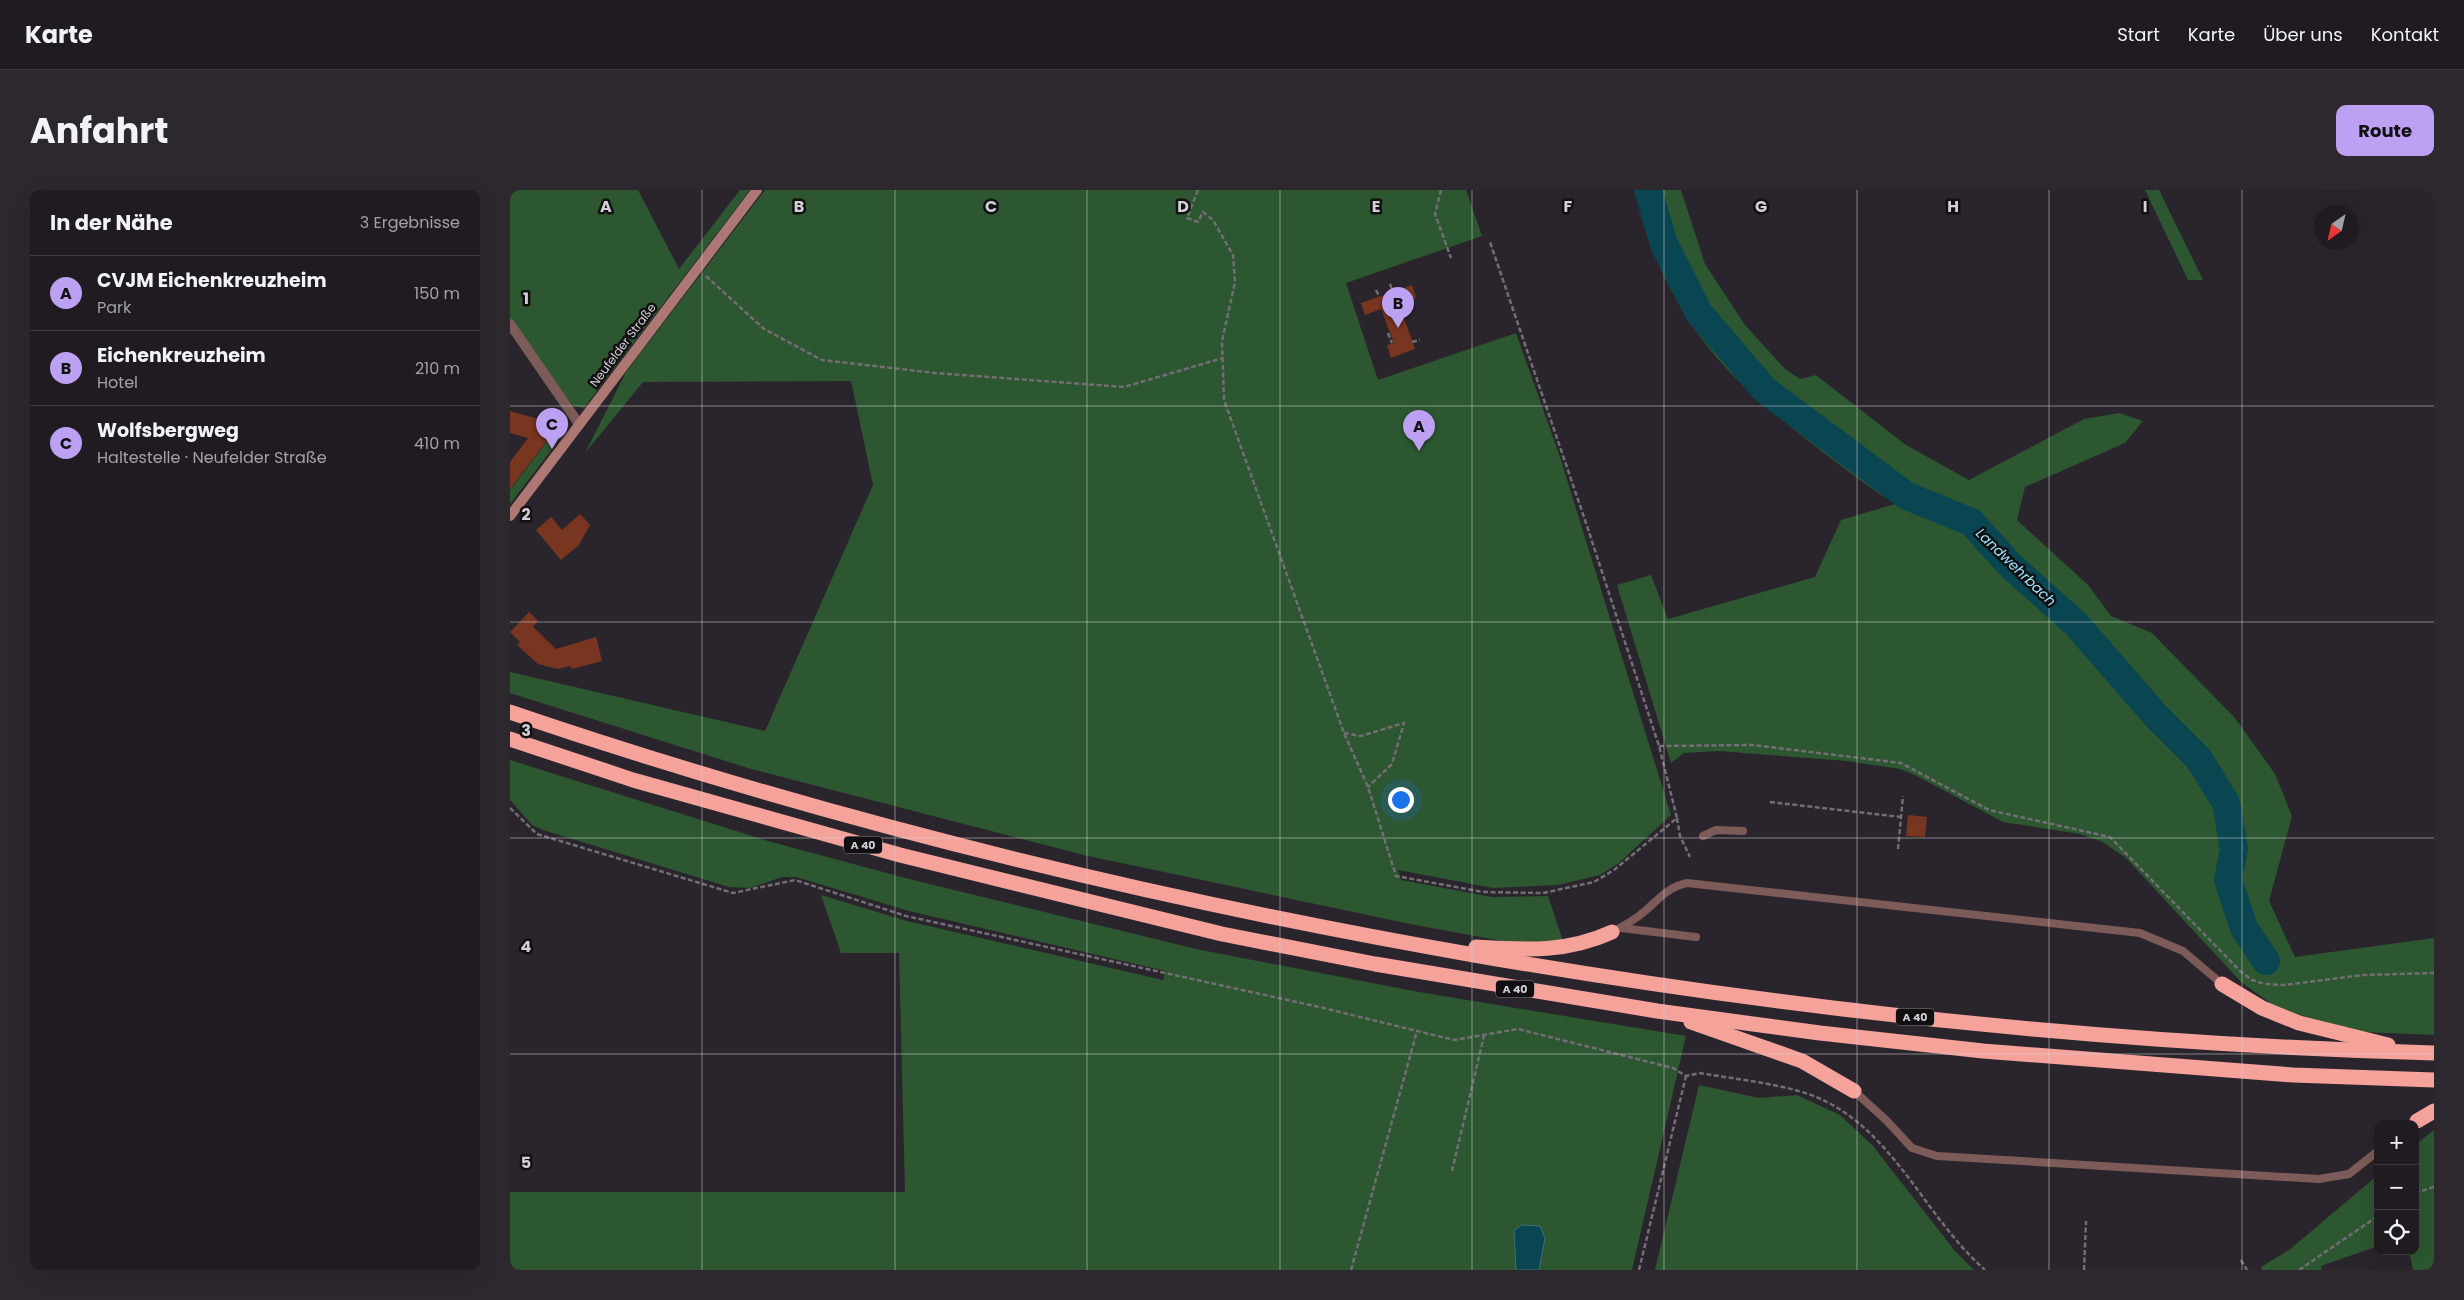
<!DOCTYPE html>
<html lang="de">
<meta charset="utf-8">
<style>
body{margin:0;font-family:Poppins,sans-serif;background:#2d282e;color:#f1f3f6}
.controls{position:absolute;right:15px;bottom:15px;display:grid;overflow:hidden;border-radius:10px;box-shadow:0 5px 20px #0002}
.controls button{width:45px;height:45px;display:grid;place-items:center;padding:0;border:0;border-bottom:1px solid #3d393f;background:#201b21;color:#f1f3f6;font:25px sans-serif}
.compass{position:absolute;left:1804px;top:15px;width:45px;height:45px;border-radius:50%;background:#201b21;box-shadow:0 5px 20px #0002;rotate:214deg}
.you{position:absolute;left:890px;top:609px;width:18px;height:18px;margin:-12px;border:4px solid #fff;border-radius:50%;background:#1a73e8;box-shadow:0 0 0 8px #1a73e833}
.badge{display:grid;place-items:center;width:32px;height:32px;border-radius:50%;background:#bca0f2;color:#111;font-size:16px;font-weight:700}
.pin{position:absolute;translate:-50% -41px;filter:drop-shadow(0 1px 2px #0008)}
.pin::after{content:'';position:absolute;top:26px;width:18px;height:15px;background:inherit;clip-path:polygon(0 0,100% 0,50% 100%)}
.list{margin:0;padding:0;list-style:none}
h2{display:flex;justify-content:space-between;align-items:center;height:65px;margin:0;padding:0 20px;font-size:21px}
h2 small{font-size:16px;font-weight:400;color:#a2a1a5}
.list li{display:grid;grid-template-columns:32px 1fr auto;gap:15px;align-items:center;box-sizing:border-box;height:75px;padding:0 20px;border-top:1px solid #3d393f}
.list b{display:block;font-size:19px;white-space:nowrap}
.list p{margin:0;font-size:16px;white-space:nowrap;color:#a2a1a5}
.list em{font-size:16px;font-style:normal;color:#a2a1a5}
.icon{flex:none;width:28px;height:28px;fill:none;stroke:currentColor;stroke-width:2;stroke-linecap:round;stroke-linejoin:round}
.map{position:relative;flex:none;width:1924px;height:1080px;overflow:hidden;border-radius:10px}
header{display:flex;align-items:center;gap:30px;box-sizing:border-box;height:70px;padding:0 25px;background:#201b21;border-bottom:1px solid #3d393f}
header strong{font-size:24px}
nav{display:flex;gap:28px;margin-inline-start:auto;font-size:18px}
.intro{display:flex;align-items:center;justify-content:space-between;box-sizing:border-box;height:120px;padding:0 30px}
h1{margin:0;font-size:35px}
.button{padding:12px 22px;border-radius:10px;background:#bca0f2;color:#111;font-size:18px;font-weight:700}
main{display:flex;gap:30px;padding:0 30px}
aside{flex:1;background:#201b21;border-radius:10px;box-shadow:0 5px 20px #0002}
.map>svg:first-child{display:block}
.green{fill:#2c5730}
.water{fill:#094651;stroke:#466f79}
.lines{fill:none;stroke-linecap:round;stroke-linejoin:round}
.river{stroke:#094651;stroke-width:28}
.building{fill:#78351f}
.path{stroke:#736e75;stroke-width:2.5;stroke-dasharray:5 2.5;stroke-linecap:butt}
.service{stroke:#7d5b58;stroke-width:8}
.minor{stroke:#7d5b58;stroke-width:10}
.secondary{stroke:#ad7873;stroke-width:10}
.motorway{stroke:#f5a29b;stroke-width:15}
.grid{fill:none;stroke:#d3d0d5;stroke-width:1;stroke-opacity:0.55}
.labels{text-anchor:middle;stroke-width:5;stroke-linejoin:round;paint-order:stroke}
.shield{fill:#110f12;stroke:#99969a;stroke-width:1}
.shield-label{font-size:11px;font-weight:bold;fill:#d3d0d5}
.street-label{font-size:12px;fill:#d3d0d5;stroke:#110f12}
.water-label{font-size:14px;font-style:italic;fill:#9ae5f7;stroke:#110f12}
.grid-label{font-size:16px;text-anchor:middle;font-weight:bold;fill:#d3d0d5;stroke:#110f12;stroke-width:5;stroke-linejoin:round;paint-order:stroke}
</style>
<header>
<strong>Karte</strong>
<nav><a>Start</a><a>Karte</a><a>Über uns</a><a>Kontakt</a></nav>
</header>
<div class="intro"><h1>Anfahrt</h1><a class="button">Route</a></div>
<main>
<aside>
<h2>In der Nähe<small>3 Ergebnisse</small></h2>
<ul class="list">
<li><span class="badge">A</span><div><b>CVJM Eichenkreuzheim</b><p>Park</p></div><em>150 m</em></li>
<li><span class="badge">B</span><div><b>Eichenkreuzheim</b><p>Hotel</p></div><em>210 m</em></li>
<li><span class="badge">C</span><div><b>Wolfsbergweg</b><p>Haltestelle · Neufelder Straße</p></div><em>410 m</em></li>
</ul>
</aside>
<div class="map">
<svg width="1924" height="1080" viewBox="0 0 1924 1080">
<rect width="100%" height="100%" fill="#2a242c"/>
<g class="green">
<path d="M 0,0 L 128,0 L 169,79 L 230,0 L 240,0 L 74,218 L 63,216 L 0,129 Z"/>
<path d="M 255,0 L 956,0 L 972,46 L 836,93 L 868,190 L 1006,143 L 1050,267 L 1161,625 L 1109,673 L 1090,685 L 1048,695 L 983,698 L 888,680 L 891,690 L 982,707 L 1038,706 L 1053,751 L 1009,754 L 905,735 L 578,666 L 241,579 L 0,503 L 0,482 L 255,541 L 363,295 L 341,191 L 133,192 L 75,263 L 116,182 Z"/>
<path d="M 1128,0 L 1171,0 L 1195,74 L 1235,135 L 1275,179 L 1290,189 L 1306,185 L 1396,255 L 1459,290 L 1574,229 L 1609,223 L 1633,231 L 1615,253 L 1515,297 L 1507,330 L 1578,395 L 1601,426 L 1642,443 L 1725,528 L 1765,584 L 1782,626 L 1759,711 L 1785,767 L 1924,748 L 1924,845 L 1852,842 L 1779,822 L 1763,815 L 1731,792 L 1616,668 L 1591,651 L 1570,644 L 1493,632 L 1407,586 L 1390,579 L 1337,571 L 1208,561 L 1174,563 L 1161,573 L 1107,395 L 1141,385 L 1158,429 L 1305,387 L 1331,330 L 1385,314 C 1357,296 1331,276 1305,256 C 1242,207 1195,167 1158,94 C 1143,65 1136,31 1128,0 Z"/>
<path d="M 1635,0 L 1649,0 L 1693,90 L 1678,90 Z"/>
<path d="M 57,225 L 59,237 L 0,314 L 0,300 Z"/>
<path d="M 0,570 L 258,651 L 399,689 L 686,759 L 909,802 L 1176,846 L 1122,1080 L 1029,1080 L 1035,1047 L 1004,1040 L 1006,1080 L 0,1080 L 0,1002 L 395,1002 L 389,763 L 331,763 L 311,705 L 397,731 L 653,790 L 655,781 L 399,721 L 286,687 L 272,687 L 240,698 L 219,697 L 33,640 L 22,635 L 0,610 Z"/>
<path d="M 1189,895 L 1249,908 L 1287,905 L 1330,925 L 1363,956 L 1445,1061 L 1464,1080 L 1145,1080 Z"/>
<path d="M 1924,940 L 1924,1080 L 1903,1080 L 1899,1061 L 1905,1061 L 1905,955 Z"/>
<path d="M 1868,985 L 1868,1056 L 1811,1076 L 1812,1080 L 1752,1080 L 1751,1077 L 1779,1060 Z"/>
</g>
<path class="water" d="M 1012,1035 L 1030,1036 L 1035,1048 L 1029,1080 L 1006,1080 L 1004,1040 Z"/>
<g class="lines">
<path class="river" d="M 1138,0 L 1154,54 L 1189,123 L 1255,200 L 1397,306 L 1461,332 L 1501,376 L 1566,434 L 1646,526 L 1689,569 L 1716,613 L 1724,659 L 1718,690 L 1734,738 L 1756,771"/>
</g>
<g class="building">
<path d="M 902,95 L 906,108 L 889,114 L 905,159 L 881,168 L 877,155 L 884,153 L 871,119 L 855,125 L 851,113 Z"/>
<path d="M 0,221 L 49,235 L 0,299 L 0,272 L 18,248 L 0,243 Z"/>
<path d="M 70,324 L 80,335 L 69,355 L 51,370 L 26,340 L 41,327 L 52,340 Z"/>
<path d="M 19,422 L 28,431 L 23,437 L 46,459 L 86,447 L 92,471 L 62,479 L 60,476 L 48,479 L 28,474 L 7,455 L 10,452 L 0,442 Z"/>
<path d="M 1398,625 L 1417,627 L 1415,647 L 1396,646 Z"/>
</g>
<g class="lines">
<g class="path">
<path d="M 688,0 L 677,28 L 688,32 L 693,22 L 703,30 L 723,65 L 725,92 L 712,151 L 714,210 L 834,543 L 858,597 L 886,686 L 973,702 L 1033,703 L 1084,692 L 1104,680 L 1167,628 L 1149,556 L 1076,333 L 980,52"/>
<path d="M 931,0 L 925,24 L 941,68"/>
<path d="M 196,86 L 254,139 L 312,170 L 425,183 L 614,197 L 713,168"/>
<path d="M 880,94 L 883,102"/>
<path d="M 866,100 L 869,106"/>
<path d="M 878,143 L 882,153"/>
<path d="M 902,152 L 910,150"/>
<path d="M 834,543 L 851,546 L 894,533 L 882,574 L 858,597"/>
<path d="M 1149,556 L 1243,555 L 1391,573 L 1479,620 L 1600,647 L 1730,781 L 1742,790 L 1755,794 L 1774,795 L 1853,785 L 1924,783"/>
<path d="M 1260,612 L 1391,627"/>
<path d="M 0,618 L 27,644 L 223,703 L 285,690 L 396,726 L 805,816 L 944,850 L 1008,839 L 1163,878 L 1176,886 L 1190,883 C 1228,890 1283,894 1317,912 C 1386,947 1418,1030 1475,1080"/>
<path d="M 1167,628 L 1170,646 L 1180,667"/>
<path d="M 1388,659 L 1393,606"/>
<path d="M 942,981 L 974,846"/>
<path d="M 1905,1003 L 1924,997"/>
<path d="M 1731,1070 L 1737,1080"/>
<path d="M 841,1080 L 907,841"/>
<path d="M 1129,1080 L 1176,886"/>
<path d="M 1574,1080 L 1576,1031"/>
<path d="M 1789,1080 L 1868,1026"/>
</g>
<g class="service">
<path d="M 1193,646 L 1206,640 L 1233,641"/>
<path d="M 1111,738 L 1186,747"/>
<path d="M 1102,742 C 1114,736 1126,729 1135,721 C 1149,709 1158,697 1177,693 L 1630,743 L 1673,761 L 1712,794"/>
<path d="M 1344,901 L 1376,930 L 1402,958 L 1427,966 L 1809,989 L 1839,984 L 1868,961"/>
</g>
<path class="minor" d="M 0,134 L 69,234"/>
<path class="secondary" d="M 0,326 L 247,0"/>
<g class="motorway">
<path d="M 0,522 C 314,629 637,708 964,765 C 1281,820 1602,854 1924,863"/>
<path d="M 0,549 L 123,590 L 390,665 L 712,744 L 865,774 L 1147,821 L 1310,843 L 1473,861 L 1783,885 L 1924,890"/>
<path d="M 966,757 C 1016,760 1056,763 1102,742"/>
<path d="M 1712,794 L 1752,818 L 1789,833 L 1878,855"/>
<path d="M 1181,832 L 1292,871 L 1344,901"/>
<path d="M 1907,931 L 1924,921"/>
</g>
</g>
<path class="grid" d="M 192,0 L 192,1080M 385,0 L 385,1080M 577,0 L 577,1080M 770,0 L 770,1080M 962,0 L 962,1080M 1154,0 L 1154,1080M 1347,0 L 1347,1080M 1539,0 L 1539,1080M 1732,0 L 1732,1080M 0,216 L 1924,216M 0,432 L 1924,432M 0,648 L 1924,648M 0,864 L 1924,864"/>
<g class="labels">
<g class="shield">
<rect x="334" y="646.5" width="38" height="17" rx="4"/>
<rect x="986" y="790.5" width="38" height="17" rx="4"/>
<rect x="1386" y="818.5" width="38" height="17" rx="4"/>
</g>
<g class="shield-label">
<text x="353" y="659">A 40</text>
<text x="1005" y="803">A 40</text>
<text x="1405" y="831">A 40</text>
</g>
<g class="street-label">
<text transform="translate(113 155) rotate(-53)" y="4">Neufelder Straße</text>
</g>
<g class="water-label">
<text transform="translate(1506 377) rotate(44)" y="5">Landwehrbach</text>
</g>
</g>
<g class="grid-label">
<text x="96" y="22">A</text>
<text x="289" y="22">B</text>
<text x="481" y="22">C</text>
<text x="673" y="22">D</text>
<text x="866" y="22">E</text>
<text x="1058" y="22">F</text>
<text x="1251" y="22">G</text>
<text x="1443" y="22">H</text>
<text x="1635" y="22">I</text>
<text x="16" y="114">1</text>
<text x="16" y="330">2</text>
<text x="16" y="546">3</text>
<text x="16" y="762">4</text>
<text x="16" y="978">5</text>
</g>
</svg>
<div class="controls">
<button>+</button>
<button>−</button>
<button><svg class="icon" aria-label="locate" viewBox="0 0 24 24"><circle cx="12" cy="12" r="6"/><path d="M12 2v4M12 18v4M2 12h4M18 12h4"/></svg></button>
</div>
<svg class="compass" viewBox="-18 -18 36 36"><path d="M0-13l5 13h-10z" fill="#e53935"/><path d="M0 13l5-13h-10z" fill="#a2a1a5"/></svg>
<div class="you"></div>
<div class="pin badge" style="left:909px;top:261px">A</div>
<div class="pin badge" style="left:888px;top:138px">B</div>
<div class="pin badge" style="left:42px;top:259px">C</div>
</div>
</main>
